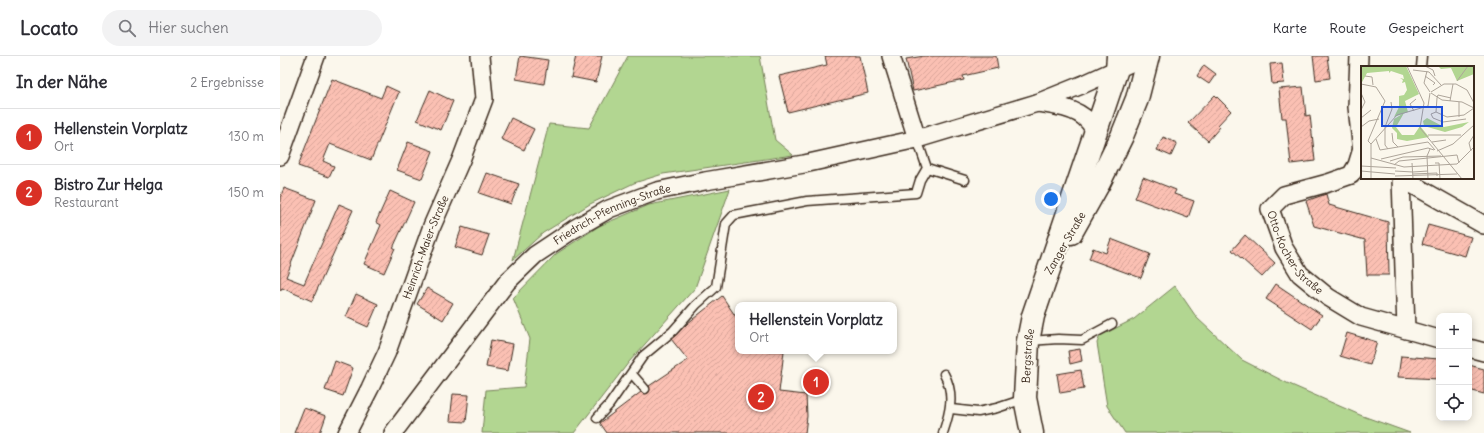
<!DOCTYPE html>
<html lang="de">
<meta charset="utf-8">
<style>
body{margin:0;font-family:Delius,sans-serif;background:#f2f2f3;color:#2b2b33}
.controls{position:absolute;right:12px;bottom:12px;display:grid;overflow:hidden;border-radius:8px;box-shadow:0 2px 10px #0003}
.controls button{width:36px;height:36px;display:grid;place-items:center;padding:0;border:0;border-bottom:1px solid #e1e1e2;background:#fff;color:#2b2b33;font:20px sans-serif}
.you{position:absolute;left:771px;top:143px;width:14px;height:14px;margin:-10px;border:3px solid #fff;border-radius:50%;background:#1a73e8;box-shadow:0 0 0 6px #1a73e833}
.badge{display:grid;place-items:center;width:26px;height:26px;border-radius:50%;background:#d93025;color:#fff;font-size:13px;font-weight:700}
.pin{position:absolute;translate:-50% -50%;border:2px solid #fff;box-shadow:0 1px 4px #0006}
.popup{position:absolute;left:455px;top:246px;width:162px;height:52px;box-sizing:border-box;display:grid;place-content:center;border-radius:8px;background:#fff;filter:drop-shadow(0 1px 3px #0005);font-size:13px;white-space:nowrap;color:#7c7c81}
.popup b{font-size:15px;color:#2b2b33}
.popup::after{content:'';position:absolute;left:50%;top:100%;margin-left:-8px;border:8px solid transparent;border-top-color:#fff}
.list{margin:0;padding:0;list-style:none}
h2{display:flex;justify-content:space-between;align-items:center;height:52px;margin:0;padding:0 16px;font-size:17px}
h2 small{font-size:13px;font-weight:400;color:#7c7c81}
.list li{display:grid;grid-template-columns:26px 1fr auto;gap:12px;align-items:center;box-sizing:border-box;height:56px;padding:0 16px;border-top:1px solid #e1e1e2}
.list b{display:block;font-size:15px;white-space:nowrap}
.list p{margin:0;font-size:13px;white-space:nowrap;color:#7c7c81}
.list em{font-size:13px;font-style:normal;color:#7c7c81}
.icon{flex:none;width:22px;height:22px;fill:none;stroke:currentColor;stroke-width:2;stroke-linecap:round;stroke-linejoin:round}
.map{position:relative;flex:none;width:1204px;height:377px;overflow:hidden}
header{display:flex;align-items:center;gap:24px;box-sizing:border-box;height:56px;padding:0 20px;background:#fff;border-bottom:1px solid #e1e1e2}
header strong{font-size:19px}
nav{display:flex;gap:22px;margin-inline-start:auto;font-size:14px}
.search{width:280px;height:36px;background:#f2f2f3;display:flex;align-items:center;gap:10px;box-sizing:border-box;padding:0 14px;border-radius:22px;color:#7c7c81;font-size:15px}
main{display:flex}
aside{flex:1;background:#fff}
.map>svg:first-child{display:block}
.grass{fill:#b2d691;stroke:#768058}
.building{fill:url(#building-hatch);stroke:#3b2a1e}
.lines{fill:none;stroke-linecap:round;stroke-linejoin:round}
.lane-casing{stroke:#3b2a1e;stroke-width:11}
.street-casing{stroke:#3b2a1e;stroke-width:20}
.secondary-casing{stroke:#3b2a1e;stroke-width:25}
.lane{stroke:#fbf7ec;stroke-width:8}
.street{stroke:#fbf7ec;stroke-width:17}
.secondary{stroke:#fbf7ec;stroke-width:22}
.labels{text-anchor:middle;stroke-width:4;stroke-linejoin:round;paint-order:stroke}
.street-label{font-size:11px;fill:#3b2a1e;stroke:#fbf7ec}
.inset-road{fill:none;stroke:#aea59a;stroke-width:1}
.view{fill:#1d4ed8;fill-opacity:0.15;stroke:#1d4ed8;stroke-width:2}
.inset-edge{fill:none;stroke:#3b2a1e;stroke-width:2}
</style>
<header>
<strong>Locato</strong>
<div class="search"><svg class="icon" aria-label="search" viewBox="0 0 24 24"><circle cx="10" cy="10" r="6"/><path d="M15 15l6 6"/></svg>Hier suchen</div>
<nav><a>Karte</a><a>Route</a><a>Gespeichert</a></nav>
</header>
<main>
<aside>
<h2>In der Nähe<small>2 Ergebnisse</small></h2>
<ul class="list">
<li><span class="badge">1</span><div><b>Hellenstein Vorplatz</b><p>Ort</p></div><em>130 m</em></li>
<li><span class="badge">2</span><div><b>Bistro Zur Helga</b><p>Restaurant</p></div><em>150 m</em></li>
</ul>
</aside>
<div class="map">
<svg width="1204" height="377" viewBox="0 0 1204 377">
<defs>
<pattern id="building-hatch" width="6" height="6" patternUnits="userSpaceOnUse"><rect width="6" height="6" fill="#fbc0b3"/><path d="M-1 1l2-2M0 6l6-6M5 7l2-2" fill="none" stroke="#d8a59a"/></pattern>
</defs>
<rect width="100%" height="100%" fill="#fbf7ec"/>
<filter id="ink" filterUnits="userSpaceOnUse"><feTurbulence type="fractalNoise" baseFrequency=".025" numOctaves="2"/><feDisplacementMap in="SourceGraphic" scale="8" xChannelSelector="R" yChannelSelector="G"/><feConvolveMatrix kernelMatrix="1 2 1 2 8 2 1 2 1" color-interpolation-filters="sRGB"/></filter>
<g filter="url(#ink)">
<g class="grass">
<path d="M 348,0 L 480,0 L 495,84 L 513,99 L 383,118 L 354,127 L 310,148 L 263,177 L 233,204 L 269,68 L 309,72 Z"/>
<path d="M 450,133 L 415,232 L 349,306 L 294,377 L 202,377 L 206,334 L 244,331 L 250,283 L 233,242 L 276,198 L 319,170 L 369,149 Z"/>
<path d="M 895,230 L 917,262 L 962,304 L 1007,327 L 1080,359 L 1130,377 L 845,377 L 827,350 L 817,287 L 820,280 L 854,263 Z"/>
</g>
<g class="building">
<path d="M 240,0 L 268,4 L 264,28 L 236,23 Z"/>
<path d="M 296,0 L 322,0 L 316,26 L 291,21 Z"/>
<path d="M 545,0 L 580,0 L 588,37 L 508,56 L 499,20 L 547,9 Z"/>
<path d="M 644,0 L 716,0 L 718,12 L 683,20 L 684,24 L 633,35 L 626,3 Z"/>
<path d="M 1033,0 L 1047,0 L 1050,22 L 1036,24 Z"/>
<path d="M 1002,7 L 1004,27 L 992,28 L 990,8 Z"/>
<path d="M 924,9 L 936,18 L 929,28 L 917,20 Z"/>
<path d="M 52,23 L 101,42 L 106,30 L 119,36 L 91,104 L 50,88 L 43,105 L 54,110 L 49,121 L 18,110 Z"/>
<path d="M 1023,31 L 1026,60 L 1030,59 L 1035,105 L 1011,108 L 1006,62 L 1002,62 L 999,33 Z"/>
<path d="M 150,34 L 173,45 L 161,74 L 137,64 Z"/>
<path d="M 935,39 L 951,55 L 938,69 L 940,71 L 928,85 L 908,67 Z"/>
<path d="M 231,62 L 254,73 L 244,94 L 221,83 Z"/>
<path d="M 883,81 L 897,87 L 891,100 L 877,94 Z"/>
<path d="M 128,86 L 153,95 L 142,123 L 117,114 Z"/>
<path d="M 207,117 L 239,128 L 231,148 L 199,137 Z"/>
<path d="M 863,121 L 896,134 L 894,138 L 914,145 L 908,162 L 855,142 Z"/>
<path d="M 4,132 L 36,144 L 6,221 L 24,228 L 59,148 L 73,154 L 32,245 L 2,232 L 0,235 L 0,142 Z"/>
<path d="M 110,135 L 134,146 L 113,192 L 115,192 L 104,217 L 84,208 L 101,169 L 96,166 Z"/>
<path d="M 1046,138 L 1049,149 L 1108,166 L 1109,219 L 1087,219 L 1085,184 L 1034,170 L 1026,145 Z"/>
<path d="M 1148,169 L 1191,181 L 1185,200 L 1142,188 Z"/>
<path d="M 182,171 L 209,179 L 202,199 L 175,191 Z"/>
<path d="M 965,179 L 995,207 L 982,221 L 952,194 Z"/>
<path d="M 831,183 L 870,198 L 861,222 L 809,203 L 813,192 L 826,197 Z"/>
<path d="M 996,228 L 1042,259 L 1032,273 L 986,243 Z"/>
<path d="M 147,232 L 173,247 L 163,264 L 137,248 Z"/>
<path d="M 76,238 L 98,248 L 88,271 L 66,261 Z"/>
<path d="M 442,240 L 458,264 L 458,295 L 504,295 L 499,336 L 526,339 L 527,360 L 525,377 L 327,377 L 320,367 L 361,336 L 364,338 L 368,337 L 370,334 L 369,330 L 408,304 L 391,283 L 408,267 Z"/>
<path d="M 1067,277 L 1097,286 L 1090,309 L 1060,300 Z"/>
<path d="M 211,284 L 233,288 L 228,315 L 206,311 Z"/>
<path d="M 800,293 L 802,305 L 790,308 L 788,295 Z"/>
<path d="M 1121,300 L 1159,303 L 1159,323 L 1118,321 Z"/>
<path d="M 55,305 L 73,312 L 63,340 L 45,334 Z"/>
<path d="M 1189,309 L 1204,313 L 1204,338 L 1189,334 Z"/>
<path d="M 801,314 L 804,333 L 780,337 L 777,318 Z"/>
<path d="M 173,338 L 189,339 L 186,366 L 170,365 Z"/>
<path d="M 24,352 L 46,360 L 40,377 L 14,377 Z"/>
</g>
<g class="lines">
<defs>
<g id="lane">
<path d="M 1141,11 L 1142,0"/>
<path d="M 647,112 L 685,124"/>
<path d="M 749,285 L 778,283 L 802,284 L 832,268"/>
<path d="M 352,318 L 365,333"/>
<path d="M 671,353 L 698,356 L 717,352 L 744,343"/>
<path d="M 317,362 L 329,349 L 363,300 L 393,275 L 416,249 L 436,231 L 446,168 L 454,159 L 527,145 L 636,137 L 640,124 L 647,112 L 637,83"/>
<path d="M 663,377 C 670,356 675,338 664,318"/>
</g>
<g id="street">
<path d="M 611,0 L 637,83"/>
<path d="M 1079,0 L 1077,51 L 1082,96"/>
<path d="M 757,47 C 773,49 797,52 808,65 C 811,68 813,72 815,76"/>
<path id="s1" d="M 1081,96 L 1077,109 L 1071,119 L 1048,127 L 1004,139 L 990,153 L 1004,192 L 1020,218 L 1048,241 L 1081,261 L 1159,283"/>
<path d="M 0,100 L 36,0"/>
<path d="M 1121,122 L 1126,274"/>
<path d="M 1121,122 L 1204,169"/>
<path d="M 1189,292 L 1204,296"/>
<path id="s2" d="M 67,377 L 90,332 L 107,296 L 152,170 L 181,104 L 204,43 L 200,0"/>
<path id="s3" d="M 113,377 L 227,226 L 255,199 L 294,173 L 329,153 L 377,135 L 425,125 L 524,108 L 637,83 L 757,47 L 804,28 L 866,0"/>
</g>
<g id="secondary">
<path d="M 791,177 L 819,127 L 842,80 L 857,43 L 868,0"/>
<path id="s4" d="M 752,377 L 745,342 L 748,285 L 753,260 L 837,13 L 838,0"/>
</g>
</defs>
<use href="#lane" class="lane-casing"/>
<use href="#street" class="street-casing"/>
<use href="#secondary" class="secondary-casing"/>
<use href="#lane" class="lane"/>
<use href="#street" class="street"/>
<use href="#secondary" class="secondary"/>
</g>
</g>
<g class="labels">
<g class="street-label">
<text dy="4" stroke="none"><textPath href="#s3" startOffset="316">Friedrich-Pfenning-Straße</textPath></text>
<text transform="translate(785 187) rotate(-60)" y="4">Zanger Straße</text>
<text dy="4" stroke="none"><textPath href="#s2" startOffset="202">Heinrich-Maier-Straße</textPath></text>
<text dy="4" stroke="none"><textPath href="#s1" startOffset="166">Otto-Kocher-Straße</textPath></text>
<text dy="4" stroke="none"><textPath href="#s4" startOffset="78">Bergstraße</textPath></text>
</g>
</g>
<g transform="translate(1081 10)">
<rect width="113" height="113" fill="#fbf7ec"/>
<path d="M 0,0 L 45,0 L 58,28 L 44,35 L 47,46 L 33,51 L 38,41 L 38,30 L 43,29 L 46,24 L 44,16 L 41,17 L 42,14 L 39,12 L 43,13 L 42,9 L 30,5 L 28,7 L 28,5 L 6,7 L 0,18 ZM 77,0 L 113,0 L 113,8 L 96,15 L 90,2 L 80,3 ZM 43,47 L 35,61 L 41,69 L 53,69 L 59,60 L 68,71 L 46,75 L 36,73 L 36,67 L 31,62 L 33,53 ZM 66,52 L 83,61 L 108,56 L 101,61 L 84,66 L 63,60 L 62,55 Z" fill="#b2d691"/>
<path class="inset-road" d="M 46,0 L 63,37 L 59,62 L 101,113M 64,0 L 72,4 L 74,10M 52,4 L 68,6 L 80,19M 66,5 L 63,17 L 69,26M 4,10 L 11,11 L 12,19M 64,10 L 74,17 L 72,19M 96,15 L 107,0M 0,18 L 15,21 L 24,35 L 7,75 L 10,78 L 10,113M 70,26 L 83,18 L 95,18 L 106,24 L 113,37M 0,27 L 4,36 L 0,44M 70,27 L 81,34 L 101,36 L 113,42M 76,32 L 75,46 L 86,51 L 103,49 L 113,42M 76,32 L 77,29 L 90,32M 89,35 L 92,18M 98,36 L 98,51M 53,45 L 49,38 L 55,33M 75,46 L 70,48 L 72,52 L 82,56 L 105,53M 0,52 L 10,44M 0,61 L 8,55 L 18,53M 31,67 L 32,76 L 37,81M 67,69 L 100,69M 15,73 L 19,84 L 67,76 L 74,84M 71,76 L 85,74M 10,78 L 36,49 L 67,40 L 69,27M 27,83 L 24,79 L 24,61 L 31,43 L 30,36M 76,85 L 92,78 L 113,59M 110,85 L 108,77 L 113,69M 10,92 L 43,101 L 96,98 L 113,81M 20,93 L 67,82 L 73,84M 29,95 L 42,91 L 80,90M 51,97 L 52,113M 74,97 L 78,97 L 79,113M 33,99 L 38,95 L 96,89 L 98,97M 0,100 L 35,102M 0,105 L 34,108M 34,105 L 52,106M 52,106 L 67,105M 52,108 L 76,107 L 76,110M 34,110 L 96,108M 67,113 L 66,90 L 69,83"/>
<path class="view" d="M 21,41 L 81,41 L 81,60 L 21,60 Z"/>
<rect width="113" height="113" class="inset-edge"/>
</g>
</svg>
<div class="controls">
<button>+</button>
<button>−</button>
<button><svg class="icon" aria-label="locate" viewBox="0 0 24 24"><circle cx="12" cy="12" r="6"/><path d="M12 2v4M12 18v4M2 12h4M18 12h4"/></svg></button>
</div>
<div class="you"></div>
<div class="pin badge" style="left:536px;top:326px">1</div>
<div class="popup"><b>Hellenstein Vorplatz</b>Ort</div>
<div class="pin badge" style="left:481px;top:341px">2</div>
</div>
</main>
